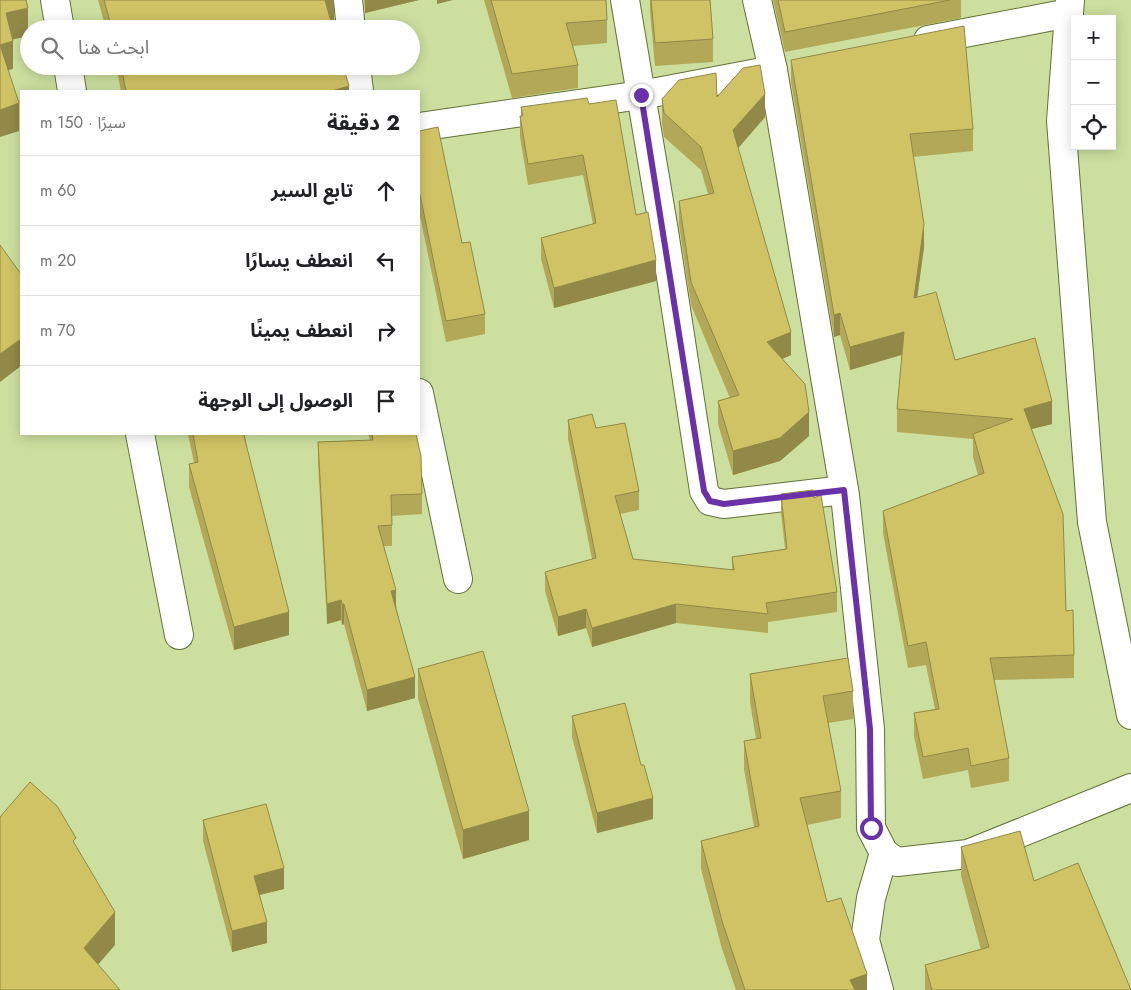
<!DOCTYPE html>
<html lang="ar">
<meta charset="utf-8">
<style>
body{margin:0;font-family:Jost,"Noto Sans Arabic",sans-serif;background:#f2f2f2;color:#202124;direction:rtl}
.controls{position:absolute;right:15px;top:15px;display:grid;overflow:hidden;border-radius:0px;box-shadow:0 2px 12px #0003}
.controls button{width:45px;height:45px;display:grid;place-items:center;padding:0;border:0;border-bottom:1px solid #e0e0e0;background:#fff;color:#202124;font:25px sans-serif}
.stop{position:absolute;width:15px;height:15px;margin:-11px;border:4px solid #6a31a8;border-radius:50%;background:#fff}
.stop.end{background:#6a31a8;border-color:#fff;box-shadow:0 1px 5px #0008}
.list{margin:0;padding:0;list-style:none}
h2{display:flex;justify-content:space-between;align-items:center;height:65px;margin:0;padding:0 20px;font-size:21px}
h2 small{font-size:16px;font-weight:400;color:#757577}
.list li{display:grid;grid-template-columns:32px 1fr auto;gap:15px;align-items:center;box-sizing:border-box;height:70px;padding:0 20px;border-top:1px solid #e0e0e0}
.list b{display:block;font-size:19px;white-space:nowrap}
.list em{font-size:16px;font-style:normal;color:#757577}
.icon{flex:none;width:28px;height:28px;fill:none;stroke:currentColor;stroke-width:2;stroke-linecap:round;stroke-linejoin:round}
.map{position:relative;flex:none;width:1131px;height:990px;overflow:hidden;direction:ltr}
.search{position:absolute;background:#fff;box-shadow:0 2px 12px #0003;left:20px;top:20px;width:400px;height:55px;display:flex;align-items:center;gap:12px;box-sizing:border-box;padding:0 18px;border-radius:28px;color:#757577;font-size:19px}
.panel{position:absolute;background:#fff;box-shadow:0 2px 12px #0003;left:20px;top:90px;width:400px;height:345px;border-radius:0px;direction:rtl}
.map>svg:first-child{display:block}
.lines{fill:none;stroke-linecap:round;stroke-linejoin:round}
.minor-casing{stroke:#627136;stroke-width:30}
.tertiary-casing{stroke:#627136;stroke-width:30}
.minor{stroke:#fff;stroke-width:28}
.tertiary{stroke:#fff;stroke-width:28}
.wall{fill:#b3a857}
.shaded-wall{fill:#928847}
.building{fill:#d0c365;stroke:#928847}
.route{stroke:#6a31a8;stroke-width:6}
</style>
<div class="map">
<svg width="1131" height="990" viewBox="0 0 1131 990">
<rect width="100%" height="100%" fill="#ccdf9f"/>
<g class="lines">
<defs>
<g id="minor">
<path d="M 55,0 L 60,29"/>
<path d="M 348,0 L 351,29"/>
<path d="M 625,0 L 663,225 L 704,491 L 710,501 L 724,504 L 844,490"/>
<path d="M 757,0 L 773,70 L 845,495 L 870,729 L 871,828 L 884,853 L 897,862 L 968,854 L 1131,788"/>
<path d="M 928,40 L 1069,13"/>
<path d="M 68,66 L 72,91"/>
<path d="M 356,66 L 359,91"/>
<path d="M 419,127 L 641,95 L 773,70"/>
<path d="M 419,393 L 458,579"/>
<path d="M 140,434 L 179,635"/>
<path d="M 879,990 L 865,940 L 871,898 L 884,853"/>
</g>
<path id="tertiary" d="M 1070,0 L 1061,121 L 1092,522 L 1131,715"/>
</defs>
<use href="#minor" class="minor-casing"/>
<use href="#tertiary" class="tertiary-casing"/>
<use href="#minor" class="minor"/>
<use href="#tertiary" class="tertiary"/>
</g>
<g class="wall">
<path d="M 98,0 L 334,0 L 334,20 L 331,21 L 333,29 L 106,29 Z"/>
<path d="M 364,0 L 419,0 L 365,13 Z"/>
<path d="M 484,0 L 606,0 L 607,20 L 607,43 L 573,46 L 578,65 L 578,88 L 512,98 Z"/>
<path d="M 650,0 L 710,0 L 713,39 L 713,62 L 655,66 L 650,12 Z"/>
<path d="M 773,0 L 961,0 L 961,18 L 785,52 Z"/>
<path d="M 791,60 L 973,129 L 973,151 L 913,157 L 924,247 L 917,297 L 955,360 L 1052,424 L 1031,429 L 1074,655 L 1074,678 L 994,680 L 1009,758 L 1009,781 L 971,788 L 968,770 L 923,779 L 914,736 L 914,713 L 935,709 L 926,665 L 908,668 L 883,533 L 883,511 L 978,475 L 973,457 L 973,439 L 897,432 L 897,409 L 902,355 L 850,370 L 840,335 L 834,337 L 791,82 Z"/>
<path d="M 116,66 L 343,66 L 349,91 L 121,91 Z"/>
<path d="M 717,97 L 765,117 L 738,148 L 791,355 L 782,359 L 809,436 L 780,461 L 733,475 L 718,424 L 718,401 L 730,398 L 691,305 L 679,225 L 679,201 L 708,194 L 701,170 L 664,137 L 662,123 L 662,99 Z"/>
<path d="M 589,104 L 636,215 L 656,281 L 554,308 L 541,259 L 541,238 L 593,224 L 583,175 L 528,185 L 520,137 L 520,116 L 521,116 L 521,107 Z"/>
<path d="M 419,131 L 462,243 L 485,314 L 485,334 L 446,342 L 419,211 Z"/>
<path d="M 568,420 L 596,428 L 639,491 L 639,510 L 620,514 L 633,559 L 732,570 L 732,557 L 785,549 L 781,513 L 781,494 L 814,498 L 837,592 L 837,612 L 768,622 L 768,633 L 676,623 L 592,647 L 586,628 L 558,636 L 545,591 L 545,572 L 592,559 L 568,439 Z"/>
<path d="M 188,434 L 244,434 L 289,635 L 234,650 L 189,487 L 189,464 L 194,463 Z"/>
<path d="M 368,434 L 416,434 L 422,494 L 422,514 L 392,516 L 392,546 L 384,546 L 415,698 L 367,711 L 344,624 L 342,625 L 341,620 L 327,624 L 318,463 L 318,442 L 370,440 Z"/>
<path d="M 418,669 L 529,840 L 463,859 L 418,698 Z"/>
<path d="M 750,674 L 853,691 L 853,719 L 828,723 L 841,791 L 841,818 L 807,825 L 827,902 L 867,990 L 736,990 L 722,949 L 701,869 L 701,841 L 754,827 L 744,769 L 744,741 L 756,739 L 750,702 Z"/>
<path d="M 572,716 L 641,765 L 653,819 L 597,833 L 572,737 Z"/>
<path d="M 203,820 L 284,889 L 260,895 L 267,943 L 232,952 L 203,841 Z"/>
<path d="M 961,847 L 1034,881 L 1131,990 L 925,990 L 925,965 L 981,950 L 961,876 Z"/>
</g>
<g class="shaded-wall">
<path d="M 325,0 L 334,0 L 334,20 L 325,23 Z"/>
<path d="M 365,0 L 419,0 L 365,13 Z"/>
<path d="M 437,0 L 453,0 L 437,4 Z"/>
<path d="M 28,8 L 28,36 L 6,41 L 6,13 Z"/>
<path d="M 13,41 L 13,69 L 0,72 L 0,45 Z"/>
<path d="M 349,86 L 349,91 L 331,91 Z"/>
<path d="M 765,94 L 765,117 L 733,154 L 733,130 Z"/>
<path d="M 19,103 L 19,131 L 0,137 L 0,110 Z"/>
<path d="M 924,224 L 924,247 L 914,321 L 914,298 Z"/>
<path d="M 656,260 L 656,281 L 554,308 L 554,288 Z"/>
<path d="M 840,313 L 840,335 L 834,337 L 834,315 Z"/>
<path d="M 791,332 L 791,355 L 767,366 L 767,342 Z"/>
<path d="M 904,332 L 904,354 L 850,370 L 850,347 Z"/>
<path d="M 21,339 L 21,366 L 0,382 L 0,354 Z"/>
<path d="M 1052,401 L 1052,424 L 1024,431 L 1024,409 Z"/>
<path d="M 809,412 L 809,436 L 780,461 L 733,475 L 733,451 Z"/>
<path d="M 396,590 L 396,610 L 391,591 Z"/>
<path d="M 341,600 L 341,620 L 327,624 L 327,604 Z"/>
<path d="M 342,604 L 344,604 L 344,624 L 342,625 Z"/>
<path d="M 676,604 L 676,623 L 592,647 L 592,628 Z"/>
<path d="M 586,609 L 586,628 L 558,636 L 558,617 Z"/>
<path d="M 289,612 L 289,635 L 234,650 L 234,627 Z"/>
<path d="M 415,677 L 415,698 L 367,711 L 367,690 Z"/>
<path d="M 653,798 L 653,819 L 597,833 L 597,813 Z"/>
<path d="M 529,811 L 529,840 L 463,859 L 463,830 Z"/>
<path d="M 284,868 L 284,889 L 254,896 L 254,876 Z"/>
<path d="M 115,912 L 115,945 L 84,981 L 84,948 Z"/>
<path d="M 267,922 L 267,943 L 232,952 L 232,931 Z"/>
<path d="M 867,974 L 867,990 L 850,990 L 850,980 Z"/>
</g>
<g class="building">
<path d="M 0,0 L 26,0 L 28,8 L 6,13 L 13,41 L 0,45 Z"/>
<path d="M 104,0 L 325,0 L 333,29 L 112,29 Z"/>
<path d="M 491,0 L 606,0 L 607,20 L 566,23 L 578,65 L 512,74 Z"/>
<path d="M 651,0 L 710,0 L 713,39 L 655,43 Z"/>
<path d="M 778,0 L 950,0 L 785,32 Z"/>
<path d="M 964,26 L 973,129 L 910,134 L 924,224 L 914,298 L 936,292 L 955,360 L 1035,338 L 1052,401 L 1024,409 L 1063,514 L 1066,611 L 1073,610 L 1074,655 L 990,658 L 1009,758 L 971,766 L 968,748 L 923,757 L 914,713 L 939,709 L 926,642 L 908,646 L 883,511 L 984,473 L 973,434 L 1013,419 L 897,409 L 904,332 L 850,347 L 840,313 L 834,315 L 791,60 Z"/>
<path d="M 0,45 L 19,103 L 0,110 Z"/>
<path d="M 760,65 L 765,94 L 733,130 L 791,332 L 767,342 L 805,384 L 809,412 L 780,438 L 733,451 L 718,401 L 739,395 L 691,282 L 679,201 L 714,193 L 701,147 L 664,113 L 662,99 L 679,80 L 716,73 L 717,97 L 743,68 Z"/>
<path d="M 121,66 L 343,66 L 349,86 L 332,91 L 126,91 Z"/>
<path d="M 587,98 L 589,104 L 616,100 L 636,215 L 648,212 L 656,260 L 554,288 L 541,238 L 596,223 L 583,155 L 528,164 L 520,116 L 523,116 L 521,107 Z"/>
<path d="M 438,127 L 462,243 L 470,242 L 485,314 L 446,321 L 419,190 L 419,131 Z"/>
<path d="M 0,245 L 21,274 L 21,339 L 0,354 Z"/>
<path d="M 592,414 L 596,428 L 625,423 L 639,491 L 615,496 L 633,559 L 734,570 L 732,557 L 787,549 L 781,494 L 813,490 L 814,498 L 821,495 L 837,592 L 766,603 L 768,614 L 676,604 L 592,628 L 586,609 L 558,617 L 545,572 L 596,558 L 568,420 Z"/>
<path d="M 193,434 L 244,434 L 246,444 L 289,612 L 234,627 L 189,464 L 198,462 Z"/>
<path d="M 372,434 L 416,434 L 421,456 L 422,494 L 391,495 L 392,525 L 378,526 L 396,590 L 391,591 L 415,677 L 367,690 L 344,604 L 342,604 L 341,600 L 327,604 L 318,442 L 373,440 Z"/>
<path d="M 483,651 L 529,811 L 463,830 L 418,669 Z"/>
<path d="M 848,658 L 853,691 L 823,696 L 841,791 L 800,798 L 827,902 L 841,898 L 867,974 L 850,980 L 855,990 L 745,990 L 722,921 L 701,841 L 759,826 L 744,741 L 761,738 L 750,674 Z"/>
<path d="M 625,703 L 641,765 L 644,765 L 653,798 L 597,813 L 572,716 Z"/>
<path d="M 30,782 L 57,806 L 76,838 L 73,841 L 115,912 L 84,948 L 120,990 L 0,990 L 0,817 Z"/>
<path d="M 266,804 L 284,868 L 254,876 L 267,922 L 232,931 L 203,820 Z"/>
<path d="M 1020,831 L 1034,881 L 1078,863 L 1131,990 L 932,990 L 925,965 L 989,947 L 961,847 Z"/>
</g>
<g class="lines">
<path class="route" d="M 641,95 L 704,491 L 710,501 L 724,504 L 844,490 L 870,729 L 871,828"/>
</g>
</svg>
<div class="controls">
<button>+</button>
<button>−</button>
<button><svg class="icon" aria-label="locate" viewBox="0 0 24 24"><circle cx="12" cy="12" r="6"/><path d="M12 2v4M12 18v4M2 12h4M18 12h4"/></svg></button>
</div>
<div class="stop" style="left:871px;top:828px"></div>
<div class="stop end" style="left:641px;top:95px"></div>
<div class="search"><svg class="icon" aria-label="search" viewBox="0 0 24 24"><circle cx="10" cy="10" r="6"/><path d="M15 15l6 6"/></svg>ابحث هنا</div>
<section class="panel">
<h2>2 دقيقة<small>سيرًا · 150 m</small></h2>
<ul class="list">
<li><svg class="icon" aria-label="ahead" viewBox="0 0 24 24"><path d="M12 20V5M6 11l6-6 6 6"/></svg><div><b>تابع السير</b></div><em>60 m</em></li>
<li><svg class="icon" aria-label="left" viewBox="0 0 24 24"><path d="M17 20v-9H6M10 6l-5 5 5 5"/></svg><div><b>انعطف يسارًا</b></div><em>20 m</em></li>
<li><svg class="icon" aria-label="right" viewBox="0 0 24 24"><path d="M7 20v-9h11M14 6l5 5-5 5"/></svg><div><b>انعطف يمينًا</b></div><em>70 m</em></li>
<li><svg class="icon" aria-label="arrive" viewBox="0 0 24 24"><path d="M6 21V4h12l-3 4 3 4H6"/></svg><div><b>الوصول إلى الوجهة</b></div></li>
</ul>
</section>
</div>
